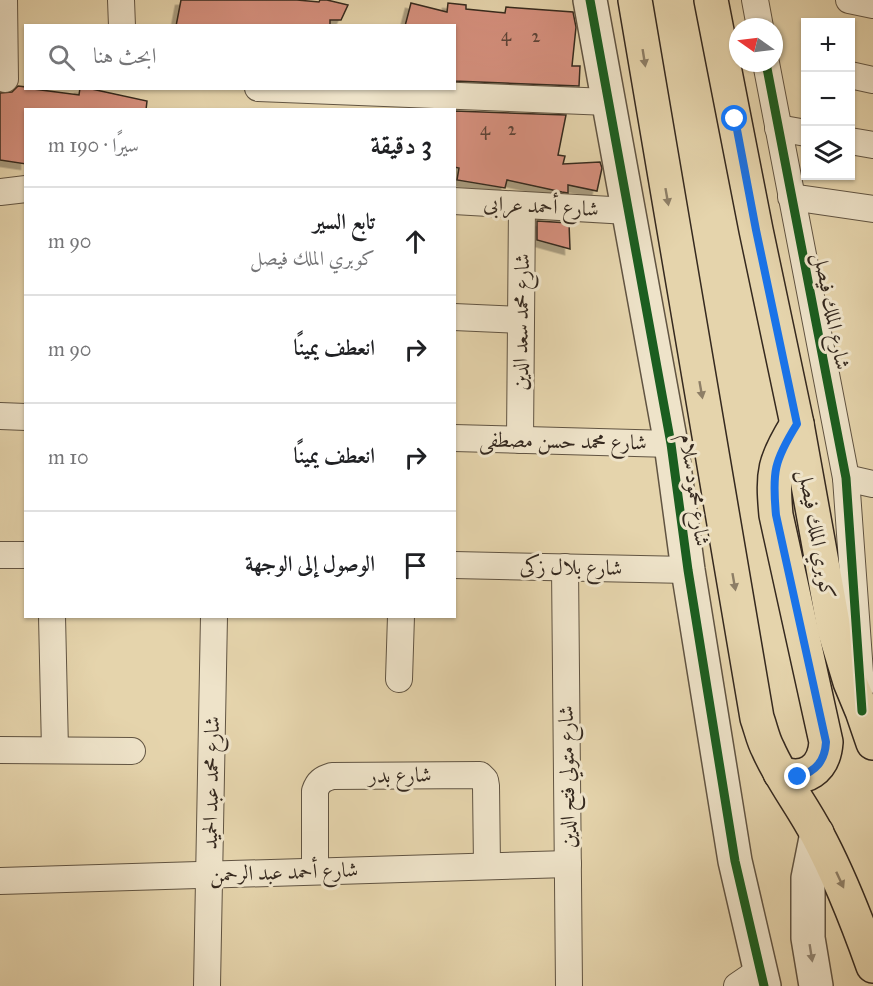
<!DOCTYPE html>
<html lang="ar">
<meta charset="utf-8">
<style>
body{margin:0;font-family:"IM FELL Great Primer",Amiri,serif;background:#f2f2f2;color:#202124;direction:rtl}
.controls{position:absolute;right:18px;top:18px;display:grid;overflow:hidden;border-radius:0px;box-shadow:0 2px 4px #0004}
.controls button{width:54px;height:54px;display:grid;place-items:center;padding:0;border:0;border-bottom:2px solid #e0e0e0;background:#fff;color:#202124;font:30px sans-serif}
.compass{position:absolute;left:729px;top:18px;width:54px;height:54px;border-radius:50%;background:#fff;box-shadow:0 2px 4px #0004;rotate:284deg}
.stop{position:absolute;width:18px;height:18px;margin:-14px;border:4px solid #1a73e8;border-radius:50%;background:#fff}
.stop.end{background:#1a73e8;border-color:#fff;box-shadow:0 2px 6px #0008}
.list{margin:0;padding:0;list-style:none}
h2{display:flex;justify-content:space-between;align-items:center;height:78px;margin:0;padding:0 24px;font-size:26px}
h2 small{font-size:20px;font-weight:400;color:#757577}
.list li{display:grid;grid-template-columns:39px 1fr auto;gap:18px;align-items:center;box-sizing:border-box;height:108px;padding:0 24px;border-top:2px solid #e0e0e0}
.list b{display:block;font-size:22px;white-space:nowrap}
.list p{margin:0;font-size:20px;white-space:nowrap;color:#757577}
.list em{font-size:20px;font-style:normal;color:#757577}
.icon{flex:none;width:33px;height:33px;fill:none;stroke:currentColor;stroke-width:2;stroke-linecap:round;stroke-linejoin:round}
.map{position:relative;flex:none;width:873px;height:986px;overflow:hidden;direction:ltr}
.search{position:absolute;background:#fff;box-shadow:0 2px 4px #0004;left:24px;top:24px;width:432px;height:66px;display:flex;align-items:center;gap:15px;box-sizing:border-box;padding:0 21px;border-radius:0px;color:#757577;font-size:22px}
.panel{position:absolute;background:#fff;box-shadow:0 2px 4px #0004;left:24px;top:108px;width:432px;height:510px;border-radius:0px;direction:rtl}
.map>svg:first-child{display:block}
.building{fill:#d6907e;stroke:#35291f;stroke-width:1.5;filter:url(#shadow)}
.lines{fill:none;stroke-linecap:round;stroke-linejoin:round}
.minor-casing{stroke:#615442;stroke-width:28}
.tertiary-casing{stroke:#615442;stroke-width:36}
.primary-casing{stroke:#35291f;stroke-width:36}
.minor{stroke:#eee3c9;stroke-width:26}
.tertiary{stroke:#eee3c9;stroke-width:33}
.primary{stroke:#e5d4ac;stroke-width:33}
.cycleway-casing{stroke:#eee3c9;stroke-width:13}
.cycleway{stroke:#1b5e20;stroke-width:9}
.oneway{fill:#8d7e66}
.oneway2{fill:#928674}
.route{stroke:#1a73e8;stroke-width:8}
.labels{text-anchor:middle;stroke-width:6;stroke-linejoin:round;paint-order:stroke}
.number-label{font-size:18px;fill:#5d4337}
.street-label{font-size:21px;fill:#35291f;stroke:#eee3c9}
</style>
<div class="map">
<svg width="873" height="986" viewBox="0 0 873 986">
<defs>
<filter id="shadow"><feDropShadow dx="-5.5" dy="5.5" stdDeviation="0" flood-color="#0004"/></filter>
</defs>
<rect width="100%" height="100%" fill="#e5d4ac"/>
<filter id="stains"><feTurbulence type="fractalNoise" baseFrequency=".00333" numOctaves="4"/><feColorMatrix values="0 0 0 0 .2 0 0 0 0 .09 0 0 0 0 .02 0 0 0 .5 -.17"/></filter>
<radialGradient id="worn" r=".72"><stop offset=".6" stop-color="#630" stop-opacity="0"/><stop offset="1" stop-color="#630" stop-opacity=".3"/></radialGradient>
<g class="building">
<path d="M 181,0 L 297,0 L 319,2 L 320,0 L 327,0 L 348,5 L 341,20 L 330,20 L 330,26 L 176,26 Z"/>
<path d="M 411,3 L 447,12 L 448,3 L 466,5 L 466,9 L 505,13 L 506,7 L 573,12 L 576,27 L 572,66 L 580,66 L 579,86 L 454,81 L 454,26 L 405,26 Z"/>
<path d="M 18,86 L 26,87 L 26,88 L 79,95 L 80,88 L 87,88 L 147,101 L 146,110 L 26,110 L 26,164 L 0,160 L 0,93 L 12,92 Z"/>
<path d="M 454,111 L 566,115 L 558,155 L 565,156 L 563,164 L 600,162 L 602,168 L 597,191 L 568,185 L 568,193 L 562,192 L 507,180 L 505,188 L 457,180 L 459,168 L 454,167 Z"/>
<path d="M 537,221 L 569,223 L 570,249 L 537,240 Z"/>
</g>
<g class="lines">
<defs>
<g id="minor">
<path d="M 4,0 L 5,79"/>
<path d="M 121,0 L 122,26"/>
<path d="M 755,0 L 760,27"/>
<path d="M 849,0 L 873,5"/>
<path d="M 766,63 L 846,478 L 861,687"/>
<path d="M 850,75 L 873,80"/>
<path d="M 258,88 L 609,102"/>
<path d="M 778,128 L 806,133"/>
<path d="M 850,141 L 873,145"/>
<path d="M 0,192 L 26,189"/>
<path d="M 791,197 L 873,209"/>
<path d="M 454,201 L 628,211"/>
<path d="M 454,317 L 521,320"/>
<path d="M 0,416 L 26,417"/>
<path d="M 454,438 L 671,444"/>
<path d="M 520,440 L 522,205"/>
<path d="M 846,478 L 873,484"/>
<path d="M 0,555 L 26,555"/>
<path d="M 454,565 L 688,570"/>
<path d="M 565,567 L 569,986"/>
<path d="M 52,616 L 55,750"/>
<path d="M 399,679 L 401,616"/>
<path d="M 0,750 L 132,751"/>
<path d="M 315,871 L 315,791 C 318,782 322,779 332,776 L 480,775 L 485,780 L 486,786 L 487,866"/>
<path d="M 0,881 L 568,864"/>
<path d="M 207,986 L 214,616"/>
<path d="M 737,986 L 759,971"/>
</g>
<g id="tertiary">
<path d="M 590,0 L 671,444 L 688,570 L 735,861 L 764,986"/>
<path d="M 816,986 L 808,938 L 808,878 L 817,833"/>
</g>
<g id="primary">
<path d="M 635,0 L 757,718 C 761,729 763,740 768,749 C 781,779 802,805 817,834 C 840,877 857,921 873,966"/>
<path d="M 711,0 L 756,230 L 797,424 L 834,629 L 850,682 L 862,711 L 873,743"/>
<path d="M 780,773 C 805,782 824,770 826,742 L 776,515 C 772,472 774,461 797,424"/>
</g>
</defs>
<use href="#minor" class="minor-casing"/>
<use href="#tertiary" class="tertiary-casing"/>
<use href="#primary" class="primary-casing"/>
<use href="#minor" class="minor"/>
<use href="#tertiary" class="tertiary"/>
<use href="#primary" class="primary"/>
<defs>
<g id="cycleway">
<path d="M 590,0 L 671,444 L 688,570 L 735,861 L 764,986"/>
<path d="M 766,63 L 846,478 L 862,711"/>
</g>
</defs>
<use href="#cycleway" class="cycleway-casing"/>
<use href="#cycleway" class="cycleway"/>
</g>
<defs><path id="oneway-solid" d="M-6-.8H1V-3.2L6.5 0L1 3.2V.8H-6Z" transform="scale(1.5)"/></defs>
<g class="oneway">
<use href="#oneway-solid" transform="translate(644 58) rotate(81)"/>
<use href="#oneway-solid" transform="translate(667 197) rotate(80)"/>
<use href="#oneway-solid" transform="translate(701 390) rotate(80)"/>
<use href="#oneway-solid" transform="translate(734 582) rotate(80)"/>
<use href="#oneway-solid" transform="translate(840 880) rotate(65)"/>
</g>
<use class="oneway2" href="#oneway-solid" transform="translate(811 953) rotate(81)"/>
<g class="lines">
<path class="route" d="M 735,119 L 756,230 L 797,424 C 774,461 772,472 776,515 L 826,742 C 825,761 816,771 798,777"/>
</g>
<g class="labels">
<g class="number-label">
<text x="506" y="41">4</text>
<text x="536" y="42">2</text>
<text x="485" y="135">4</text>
<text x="512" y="135">2</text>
</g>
<g class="street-label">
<text transform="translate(541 206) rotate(3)" y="7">شارع أحمد عرابى</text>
<text transform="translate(832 311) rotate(79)" y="7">شارع الملك فيصل</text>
<text transform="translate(521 322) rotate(-89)" y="7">شارع محمد سعد الدين</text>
<text transform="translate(563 441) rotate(1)" y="7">شارع محمد حسن مصطفى</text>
<text transform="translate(695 490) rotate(82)" y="7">شارع محمود سلام</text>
<text transform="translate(817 534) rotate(80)" y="7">كوبري الملك فيصل</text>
<text transform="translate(571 567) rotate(1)" y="7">شارع بلال زكى</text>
<text transform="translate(400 775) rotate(-1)" y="7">شارع بدر</text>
<text transform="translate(567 777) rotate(-91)" y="7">شارع متولي فتح الدين</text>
<text transform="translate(211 783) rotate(-89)" y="7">شارع محمد عبد الحميد</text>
<text transform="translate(284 872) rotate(-2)" y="7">شارع أحمد عبد الرحمن</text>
</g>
</g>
<rect width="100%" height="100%" filter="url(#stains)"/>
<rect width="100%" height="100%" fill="url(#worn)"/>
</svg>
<div class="controls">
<button>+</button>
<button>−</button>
<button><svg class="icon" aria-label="layers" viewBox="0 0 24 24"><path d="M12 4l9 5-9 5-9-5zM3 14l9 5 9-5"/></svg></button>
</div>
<svg class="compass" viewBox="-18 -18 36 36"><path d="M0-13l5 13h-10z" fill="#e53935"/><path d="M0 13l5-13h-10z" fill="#757577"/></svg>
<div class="stop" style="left:735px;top:119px"></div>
<div class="stop end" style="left:798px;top:777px"></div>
<div class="search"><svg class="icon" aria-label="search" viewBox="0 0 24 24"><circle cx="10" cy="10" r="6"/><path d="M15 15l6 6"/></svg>ابحث هنا</div>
<section class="panel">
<h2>3 دقيقة<small>سيرًا · 190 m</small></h2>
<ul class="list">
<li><svg class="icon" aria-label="ahead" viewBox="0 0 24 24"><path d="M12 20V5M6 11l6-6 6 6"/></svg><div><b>تابع السير</b><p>كوبري الملك فيصل</p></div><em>90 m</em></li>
<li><svg class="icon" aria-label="right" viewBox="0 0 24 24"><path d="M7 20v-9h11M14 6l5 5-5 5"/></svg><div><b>انعطف يمينًا</b></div><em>90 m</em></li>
<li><svg class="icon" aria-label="right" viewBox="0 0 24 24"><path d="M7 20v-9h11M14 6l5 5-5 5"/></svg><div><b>انعطف يمينًا</b></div><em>10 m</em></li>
<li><svg class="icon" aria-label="arrive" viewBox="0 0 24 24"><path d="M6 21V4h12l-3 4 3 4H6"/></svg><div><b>الوصول إلى الوجهة</b></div></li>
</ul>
</section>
</div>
